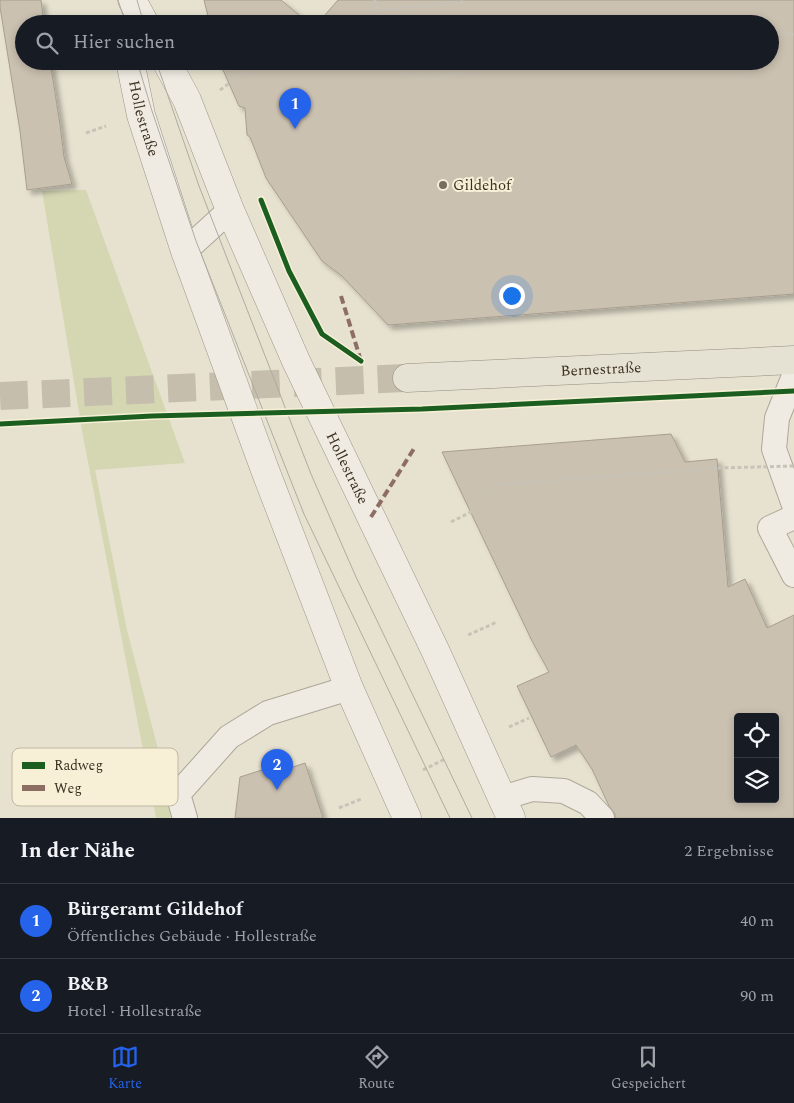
<!DOCTYPE html>
<html lang="de">
<meta charset="utf-8">
<style>
body{margin:0;font-family:Spectral,serif;background:#20242c;color:#f1f3f6}
.controls{position:absolute;right:15px;bottom:15px;display:grid;overflow:hidden;border-radius:5px;box-shadow:0 2px 8px #0003}
.controls button{width:45px;height:45px;display:grid;place-items:center;padding:0;border:0;border-bottom:1px solid #363941;background:#171b24;color:#f1f3f6;font:25px sans-serif}
.you{position:absolute;left:511px;top:295px;width:18px;height:18px;margin:-12px;border:4px solid #fff;border-radius:50%;background:#1a73e8;box-shadow:0 0 0 8px #1a73e833}
.badge{display:grid;place-items:center;width:32px;height:32px;border-radius:50%;background:#2563eb;color:#fff;font-size:16px;font-weight:700}
.pin{position:absolute;translate:-50% -41px;filter:drop-shadow(0 1px 2px #0008)}
.pin::after{content:'';position:absolute;top:26px;width:18px;height:15px;background:inherit;clip-path:polygon(0 0,100% 0,50% 100%)}
.list{margin:0;padding:0;list-style:none}
h2{display:flex;justify-content:space-between;align-items:center;height:65px;margin:0;padding:0 20px;font-size:21px}
h2 small{font-size:16px;font-weight:400;color:#9ea1a6}
.list li{display:grid;grid-template-columns:32px 1fr auto;gap:15px;align-items:center;box-sizing:border-box;height:75px;padding:0 20px;border-top:1px solid #363941}
.list b{display:block;font-size:19px;white-space:nowrap}
.list p{margin:0;font-size:16px;white-space:nowrap;color:#9ea1a6}
.list em{font-size:16px;font-style:normal;color:#9ea1a6}
.icon{flex:none;width:28px;height:28px;fill:none;stroke:currentColor;stroke-width:2;stroke-linecap:round;stroke-linejoin:round}
.map{position:relative;flex:none;width:794px;height:818px;overflow:hidden}
.search{position:absolute;background:#171b24;box-shadow:0 2px 8px #0003;left:15px;right:15px;top:15px;height:55px;display:flex;align-items:center;gap:12px;box-sizing:border-box;padding:0 18px;border-radius:28px;color:#9ea1a6;font-size:19px}
.sheet{height:215px;background:#171b24}
nav{display:flex;justify-content:space-around;align-items:center;box-sizing:border-box;height:70px;border-top:1px solid #363941;background:#171b24;font-size:14px;color:#9ea1a6}
nav a{display:grid;justify-items:center;gap:2px}
nav .on{color:#2563eb}
.map>svg:first-child{display:block}
.green{fill:#d4d7b2}
.building{fill:#cbc1b1;stroke:#a89e8f;fill-rule:evenodd;filter:url(#shadow)}
.lines{fill:none;stroke-linecap:round;stroke-linejoin:round}
.primary-tunnel{stroke:#c5bead;stroke-width:28;stroke-dasharray:28 14;stroke-linecap:butt}
.lane-casing{stroke:#aca799;stroke-width:26}
.secondary-casing{stroke:#9c9688;stroke-width:29}
.primary-casing{stroke:#928c80;stroke-width:29}
.path{stroke:#c8c3b8;stroke-width:3;stroke-dasharray:4 2.5;stroke-linecap:butt}
.lane{stroke:#efebe2;stroke-width:24}
.secondary{stroke:#efebe2;stroke-width:28}
.primary{stroke:#e6e2d3;stroke-width:28}
.tram{stroke:#aeaba2;stroke-width:1}
.path-bridge{stroke:#c8c3b8;stroke-width:3;stroke-dasharray:4 2.5;stroke-linecap:butt}
.quiet{stroke:#8d6e63;stroke-width:4;stroke-dasharray:8 4;stroke-linecap:butt}
.cycleway-casing{stroke:#f7f0d7;stroke-width:8}
.cycleway{stroke:#1b5e20;stroke-width:5}
.poi-dot{fill:#786e5e;stroke:#f7f0d7;stroke-width:2}
.labels{text-anchor:middle;stroke-width:4;stroke-linejoin:round;paint-order:stroke}
.street-label{font-size:15px;fill:#3c3020;stroke:#f7f0d7}
.poi-label{font-size:15px;fill:#3c3020;stroke:#f7f0d7;text-anchor:start}
.key{fill:#f7f0d7;stroke:#bfb6a0;stroke-width:1}
.key-label{font-size:14px;fill:#3c3020}
</style>
<div class="map">
<svg width="794" height="818" viewBox="0 0 794 818">
<defs>
<filter id="shadow"><feDropShadow dx="4.5" dy="4.5" stdDeviation="2.5" flood-color="#0004"/></filter>
</defs>
<rect width="100%" height="100%" fill="#e7e2d0"/>
<path class="green" d="M 86,190 L 185,463 L 95,470 L 127,630 L 176,818 L 156,818 L 83,436 L 42,191 Z"/>
<g class="building">
<path d="M 0,0 L 41,0 L 44,24 L 24,24 L 24,61 L 50,61 L 60,125 L 64,157 L 72,184 L 27,190 L 20,131 L 0,7 Z"/>
<path d="M 204,0 L 281,0 L 310,24 L 210,24 Z"/>
<path d="M 338,0 L 794,0 L 794,294 L 388,325 L 342,276 L 322,261 L 266,178 L 250,137 L 247,135 L 245,108 L 239,106 L 219,61 L 770,61 L 770,24 L 317,24 Z"/>
<path d="M 671,434 L 685,462 L 717,459 L 728,587 L 745,579 L 767,628 L 794,615 L 794,818 L 615,818 L 615,814 L 609,806 L 592,769 L 576,745 L 551,757 L 517,686 L 549,672 L 532,641 L 442,452 ZM 738,717 L 775,717 L 775,799 L 738,799 Z"/>
<path d="M 305,763 L 323,818 L 235,818 L 240,777 L 262,770 L 275,773 Z"/>
</g>
<g class="lines">
<path class="primary-tunnel" d="M 0,396 L 407,378"/>
<defs>
<g id="lane">
<path d="M 185,251 L 230,210"/>
<path d="M 794,376 L 777,418 L 774,449 L 794,505"/>
<path d="M 794,517 L 770,528 L 794,575"/>
<path d="M 502,798 L 532,789 L 564,791 L 588,803 L 602,818"/>
<path d="M 185,818 L 178,794 L 229,737 L 268,713 L 349,688"/>
</g>
<g id="secondary">
<path d="M 132,0 L 145,24"/>
<path id="s1" d="M 130,61 L 141,115 L 185,251 L 265,470 L 349,688 L 407,818"/>
<path id="s2" d="M 166,61 L 187,100 L 230,210 L 296,361 L 435,650 L 511,818"/>
</g>
<g id="primary">
<path id="s3" d="M 407,378 L 794,360"/>
</g>
</defs>
<use href="#lane" class="lane-casing"/>
<use href="#secondary" class="secondary-casing"/>
<use href="#primary" class="primary-casing"/>
<g class="path">
<path d="M 375,0 L 377,24"/>
<path d="M 376,10 L 463,2"/>
<path d="M 770,36 L 794,34"/>
<path d="M 389,61 L 402,72 L 428,81 L 501,61"/>
<path d="M 220,90 L 259,62 L 272,61"/>
<path d="M 86,133 L 106,126"/>
<path d="M 451,522 L 471,512 L 486,502 L 493,485 L 718,468"/>
<path d="M 468,635 L 497,622"/>
<path d="M 509,727 L 529,718"/>
<path d="M 423,770 L 445,759"/>
<path d="M 339,808 L 361,799"/>
</g>
<use href="#lane" class="lane"/>
<use href="#secondary" class="secondary"/>
<use href="#primary" class="primary"/>
<g class="tram">
<path d="M 118,0 L 126,24"/>
<path d="M 137,0 L 144,24"/>
<path d="M 137,61 L 152,111 L 196,241 L 304,514 L 450,818"/>
<path d="M 156,61 L 199,186 L 311,474 L 356,577 L 472,818"/>
</g>
<path class="path-bridge" d="M 718,468 L 794,466"/>
<g class="quiet">
<path d="M 341,296 L 361,361"/>
<path d="M 371,517 L 415,447"/>
</g>
<defs>
<g id="cycleway">
<path d="M 261,200 L 289,271 L 322,334 L 361,361"/>
<path d="M 0,424 L 152,416 L 422,409 L 794,391"/>
</g>
</defs>
<use href="#cycleway" class="cycleway-casing"/>
<use href="#cycleway" class="cycleway"/>
</g>
<circle class="poi-dot" cx="443" cy="185" r="5"/>
<g class="labels">
<g class="street-label">
<text dy="5" stroke="none"><textPath href="#s1" startOffset="59">Hollestraße</textPath></text>
<text dy="5" stroke="none"><textPath href="#s3" startOffset="194">Bernestraße</textPath></text>
<text dy="5" stroke="none"><textPath href="#s2" startOffset="446">Hollestraße</textPath></text>
</g>
<g class="poi-label">
<text x="453" y="190">Gildehof</text>
</g>
</g>
<rect x="12" y="748" width="166" height="58" rx="8" class="key"/>
<rect x="22" y="762" width="23" height="7" fill="#1b5e20"/>
<rect x="22" y="785" width="23" height="6" fill="#8d6e63"/>
<g class="key-label">
<text x="54" y="770">Radweg</text>
<text x="54" y="793">Weg</text>
</g>
</svg>
<div class="controls">
<button><svg class="icon" aria-label="locate" viewBox="0 0 24 24"><circle cx="12" cy="12" r="6"/><path d="M12 2v4M12 18v4M2 12h4M18 12h4"/></svg></button>
<button><svg class="icon" aria-label="layers" viewBox="0 0 24 24"><path d="M12 4l9 5-9 5-9-5zM3 14l9 5 9-5"/></svg></button>
</div>
<div class="you"></div>
<div class="pin badge" style="left:295px;top:129px">1</div>
<div class="pin badge" style="left:277px;top:790px">2</div>
<div class="search"><svg class="icon" aria-label="search" viewBox="0 0 24 24"><circle cx="10" cy="10" r="6"/><path d="M15 15l6 6"/></svg>Hier suchen</div>
</div>
<section class="sheet">
<h2>In der Nähe<small>2 Ergebnisse</small></h2>
<ul class="list">
<li><span class="badge">1</span><div><b>Bürgeramt Gildehof</b><p>Öffentliches Gebäude · Hollestraße</p></div><em>40 m</em></li>
<li><span class="badge">2</span><div><b>B&amp;B</b><p>Hotel · Hollestraße</p></div><em>90 m</em></li>
</ul>
</section>
<nav>
<a class="on"><svg class="icon" aria-label="map" viewBox="0 0 24 24"><path d="M3 6l6-2 6 2 6-2v14l-6 2-6-2-6 2zM9 4v14M15 6v14"/></svg>Karte</a>
<a><svg class="icon" aria-label="directions" viewBox="0 0 24 24"><path d="M12 3l9 9-9 9-9-9zM9 14v-3h6M13 9l2 2-2 2"/></svg>Route</a>
<a><svg class="icon" aria-label="saved" viewBox="0 0 24 24"><path d="M7 4h10v16l-5-4-5 4z"/></svg>Gespeichert</a>
</nav>
